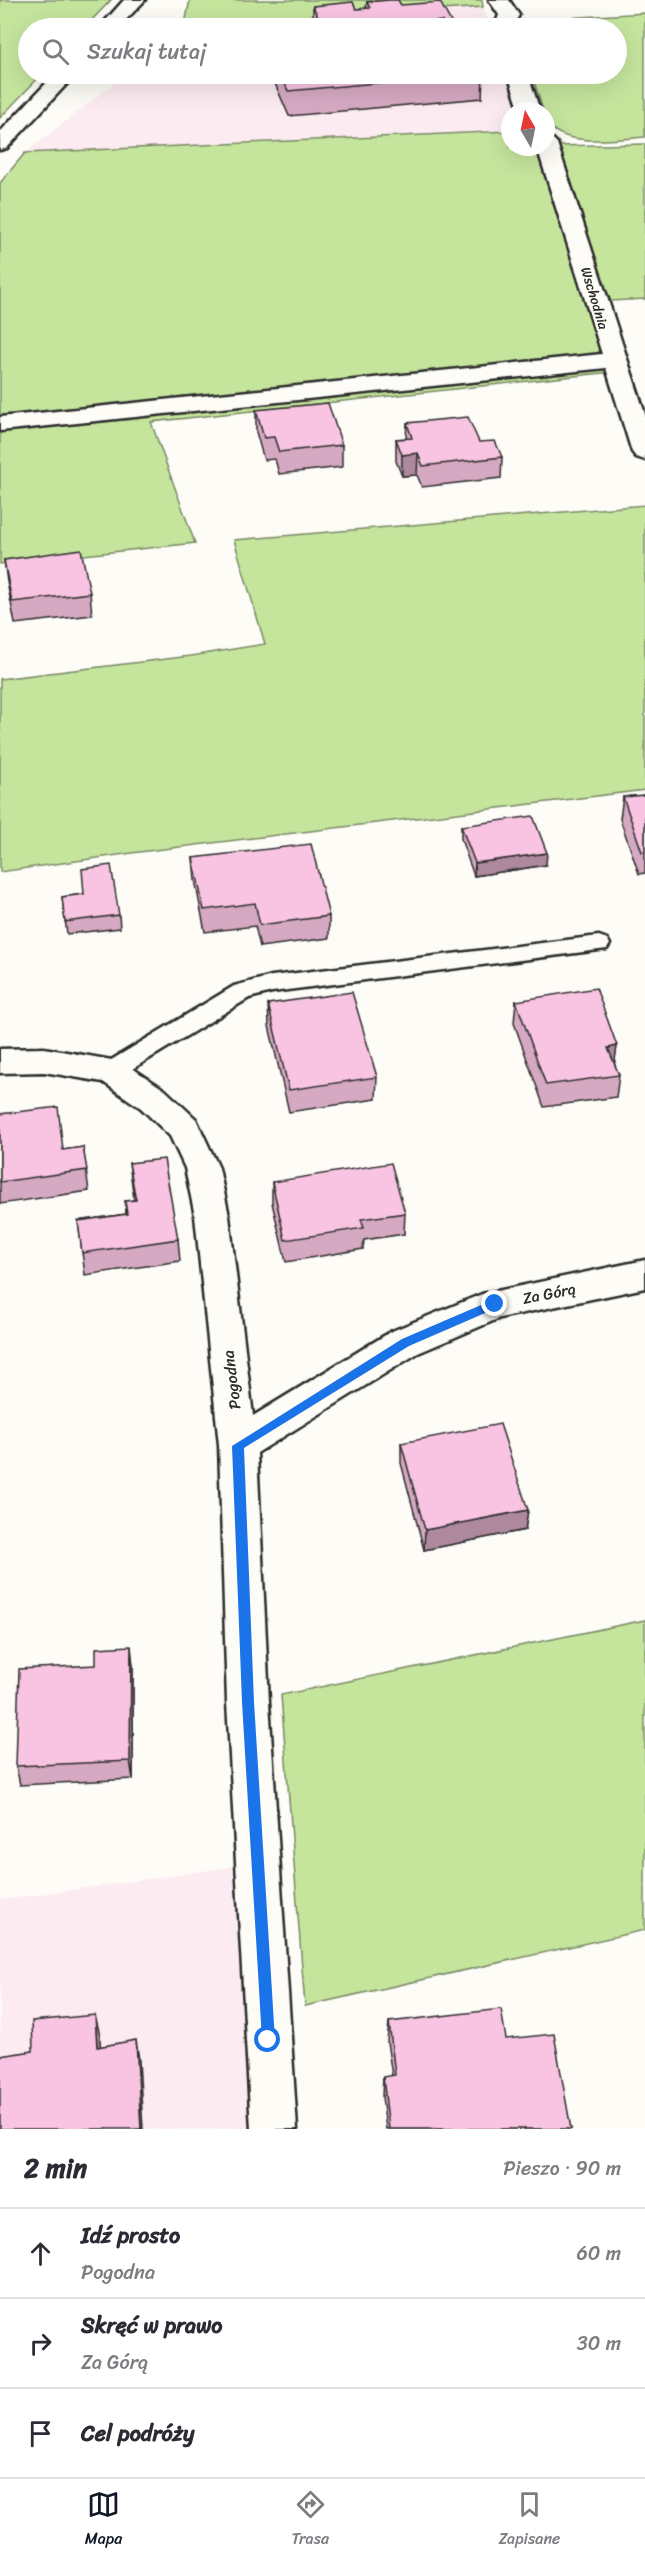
<!DOCTYPE html>
<html lang="pl">
<meta charset="utf-8">
<style>
body{margin:0;font-family:Sriracha,sans-serif;background:#f2f2f3;color:#2b2b33}
.compass{position:absolute;left:501px;top:102px;width:54px;height:54px;border-radius:50%;background:#fff;box-shadow:0 6px 24px #0002;rotate:351deg}
.stop{position:absolute;width:18px;height:18px;margin:-14px;border:4px solid #1a73e8;border-radius:50%;background:#fff}
.stop.end{background:#1a73e8;border-color:#fff;box-shadow:0 2px 6px #0008}
.list{margin:0;padding:0;list-style:none}
h2{display:flex;justify-content:space-between;align-items:center;height:78px;margin:0;padding:0 24px;font-size:26px}
h2 small{font-size:20px;font-weight:400;color:#7c7c81}
.list li{display:grid;grid-template-columns:39px 1fr auto;gap:18px;align-items:center;box-sizing:border-box;height:90px;padding:0 24px;border-top:2px solid #e1e1e2}
.list b{display:block;font-size:22px;white-space:nowrap}
.list p{margin:0;font-size:20px;white-space:nowrap;color:#7c7c81}
.list em{font-size:20px;font-style:normal;color:#7c7c81}
.icon{flex:none;width:33px;height:33px;fill:none;stroke:currentColor;stroke-width:2;stroke-linecap:round;stroke-linejoin:round}
.map{position:relative;flex:none;width:645px;height:2129px;overflow:hidden}
.search{position:absolute;background:#fff;box-shadow:0 6px 24px #0002;left:18px;right:18px;top:18px;height:66px;display:flex;align-items:center;gap:15px;box-sizing:border-box;padding:0 21px;border-radius:33px;color:#7c7c81;font-size:22px}
.sheet{height:348px;background:#fff}
nav{display:flex;justify-content:space-around;align-items:center;box-sizing:border-box;height:84px;border-top:2px solid #e1e1e2;background:#fff;font-size:16px;color:#7c7c81}
nav a{display:grid;justify-items:center;gap:3px}
nav .on{color:#111827}
.map>svg:first-child{display:block}
.built{fill:#fcebf1}
.green{fill:#c5e59d;stroke:#788864;stroke-width:1.5}
.lines{fill:none;stroke-linecap:round;stroke-linejoin:round}
.service-casing{stroke:#2b2b2b;stroke-width:5}
.minor-casing{stroke:#2b2b2b;stroke-width:5}
.secondary-casing{stroke:#2b2b2b;stroke-width:5}
.service{fill:#fdfcf7;fill-rule:evenodd}
.minor{fill:#fdfcf7;fill-rule:evenodd}
.secondary{fill:#fdfcf7;fill-rule:evenodd}
.wall{fill:#d5a9c2;stroke:#2b2b2b;stroke-width:1.5}
.shaded-wall{fill:#ae899e;stroke:#2b2b2b;stroke-width:1.5}
.building{fill:#f8c4e2;stroke:#2b2b2b;stroke-width:1.5}
.route{fill:#1a73e8}
.labels{text-anchor:middle;stroke-width:4.5;stroke-linejoin:round;paint-order:stroke}
.far-street-label{font-size:14px;fill:#2b2b2b;stroke:#fdfcf7}
.street-label{font-size:16px;fill:#2b2b2b;stroke:#fdfcf7}
</style>
<div class="map">
<svg width="645" height="2129" viewBox="0 0 645 2129">
<rect width="100%" height="100%" fill="#fdfcf7"/>
<filter id="ink" filterUnits="userSpaceOnUse"><feTurbulence type="fractalNoise" baseFrequency=".0167" numOctaves="2"/><feDisplacementMap in="SourceGraphic" scale="12" xChannelSelector="R" yChannelSelector="G"/><feConvolveMatrix kernelMatrix="1 2 1 2 8 2 1 2 1" color-interpolation-filters="sRGB"/></filter>
<g filter="url(#ink)">
<g class="built">
<path d="M 483,7 L 490,28 L 184,28 Z"/>
<path d="M 126,74 L 514,74 L 530,111 L 510,111 L 510,131 L 25,153 Z"/>
<path d="M 239,1866 L 256,2129 L 0,2129 L 0,1900 Z"/>
</g>
<g class="green">
<path d="M 0,0 L 111,0 L 84,28 L 28,28 L 28,74 L 42,74 L 0,118 Z"/>
<path d="M 190,0 L 482,0 L 483,7 L 184,28 Z"/>
<path d="M 645,13 L 645,137 C 621,139 566,147 550,126 C 544,119 536,86 532,74 L 616,74 L 616,28 L 520,28 L 523,23 L 532,20 Z"/>
<path d="M 510,131 L 510,147 L 645,144 L 645,299 L 611,301 L 550,153 L 597,338 L 611,372 L 151,422 L 195,543 L 0,564 L 0,183 L 25,153 Z"/>
<path d="M 645,505 L 645,790 L 139,852 L 0,872 L 0,679 L 191,656 L 265,644 L 234,540 Z"/>
<path d="M 645,1620 L 645,1930 L 305,2006 L 281,1695 Z"/>
</g>
<g class="lines">
<defs>
<path id="service" d="M 599,936 L 607,939 L 610,944 L 607,949 L 272,992 L 249,998 L 119,1077 L 111,1079 L 103,1077 L 100,1071 L 103,1065 L 234,986 L 272,976 Z"/>
<g id="minor">
<path d="M 489,0 L 509,0 L 519,15 L 512,28 L 494,28 L 499,15 Z"/>
<path d="M 508,74 L 528,74 L 540,111 L 520,111 Z"/>
<path d="M 546,137 L 553,139 L 557,143 L 645,414 L 645,460 L 636,457 L 632,452 L 606,368 L 0,431 L 0,417 L 602,354 L 537,147 L 546,147 Z"/>
<path d="M 44,1048 L 123,1062 L 165,1090 L 196,1119 L 219,1168 L 229,1216 L 253,1416 L 392,1331 L 482,1294 L 645,1260 L 645,1288 L 500,1318 L 418,1353 L 257,1453 L 269,1702 L 297,2129 L 251,2129 L 227,1702 L 219,1445 L 195,1216 L 185,1168 L 170,1136 L 141,1108 L 103,1082 L 44,1072 L 0,1073 L 0,1049 Z"/>
</g>
<g id="secondary">
<path d="M 124,0 L 145,0 L 118,28 L 99,28 Z"/>
<path d="M 55,74 L 76,74 L 7,148 L 0,150 L 0,132 Z"/>
</g>
</defs>
<use href="#service" class="service-casing"/>
<use href="#minor" class="minor-casing"/>
<use href="#secondary" class="secondary-casing"/>
<use href="#service" class="service"/>
<use href="#minor" class="minor"/>
<use href="#secondary" class="secondary"/>
</g>
<g class="wall">
<path d="M 367,2 L 401,5 L 452,24 L 452,28 L 314,28 L 313,25 L 313,6 L 356,9 L 366,8 Z"/>
<path d="M 273,74 L 483,74 L 482,98 L 289,116 L 273,79 Z"/>
<path d="M 256,410 L 342,445 L 342,467 L 279,474 L 275,459 L 264,460 L 256,432 Z"/>
<path d="M 407,423 L 479,442 L 502,457 L 501,478 L 422,487 L 417,475 L 402,476 L 396,461 L 396,439 L 406,438 Z"/>
<path d="M 4,560 L 90,593 L 92,615 L 15,624 L 7,582 Z"/>
<path d="M 645,795 L 645,873 L 639,874 L 620,819 L 623,797 Z"/>
<path d="M 461,826 L 546,865 L 474,876 L 461,839 Z"/>
<path d="M 193,858 L 329,916 L 329,938 L 260,947 L 255,926 L 205,932 L 195,880 Z"/>
<path d="M 84,894 L 119,915 L 120,928 L 67,934 L 62,897 Z"/>
<path d="M 516,1001 L 617,1046 L 614,1064 L 619,1075 L 616,1097 L 544,1107 L 514,1023 Z"/>
<path d="M 268,1004 L 377,1077 L 376,1099 L 289,1112 L 269,1026 Z"/>
<path d="M 0,1114 L 63,1150 L 83,1147 L 89,1191 L 0,1204 Z"/>
<path d="M 129,1163 L 178,1239 L 180,1261 L 85,1275 L 78,1221 L 126,1214 L 125,1201 L 134,1200 Z"/>
<path d="M 272,1182 L 405,1213 L 404,1234 L 364,1240 L 363,1249 L 286,1262 L 272,1203 Z"/>
<path d="M 401,1443 L 528,1510 L 525,1530 L 424,1550 L 401,1463 Z"/>
<path d="M 96,1665 L 133,1665 L 133,1779 L 20,1785 L 16,1766 Z"/>
<path d="M 389,2022 L 506,2039 L 571,2129 L 386,2129 L 382,2097 L 383,2077 L 392,2076 L 387,2042 Z"/>
</g>
<g class="shaded-wall">
<path d="M 452,24 L 452,28 L 444,28 L 444,25 Z"/>
<path d="M 418,453 L 417,475 L 402,476 L 402,455 Z"/>
<path d="M 547,853 L 546,865 L 474,876 L 475,863 Z"/>
<path d="M 617,1046 L 614,1068 L 608,1048 Z"/>
<path d="M 528,1510 L 525,1530 L 424,1550 L 425,1530 Z"/>
<path d="M 131,1646 L 133,1665 L 133,1779 L 130,1761 Z"/>
<path d="M 95,2015 L 100,2035 L 101,2066 L 97,2047 Z"/>
<path d="M 136,2040 L 139,2060 L 143,2129 L 141,2129 Z"/>
</g>
<g class="building">
<path d="M 390,0 L 398,0 L 401,5 L 440,2 L 452,24 L 444,25 L 442,21 L 401,25 L 403,28 L 323,28 L 313,6 L 353,2 L 356,9 L 370,8 L 367,2 Z"/>
<path d="M 281,74 L 477,74 L 288,91 Z"/>
<path d="M 328,403 L 342,445 L 279,452 L 274,437 L 264,438 L 256,410 Z"/>
<path d="M 468,417 L 479,442 L 495,441 L 502,457 L 423,466 L 418,453 L 402,455 L 396,439 L 412,438 L 407,423 Z"/>
<path d="M 81,549 L 90,593 L 12,602 L 4,560 Z"/>
<path d="M 645,795 L 645,851 L 642,852 L 623,797 Z"/>
<path d="M 533,816 L 547,853 L 475,863 L 461,826 Z"/>
<path d="M 311,844 L 329,916 L 260,925 L 255,903 L 204,910 L 193,858 Z"/>
<path d="M 111,865 L 119,915 L 65,922 L 62,897 L 84,894 L 82,869 Z"/>
<path d="M 596,988 L 617,1046 L 608,1048 L 619,1075 L 546,1085 L 516,1001 Z"/>
<path d="M 352,992 L 377,1077 L 289,1090 L 268,1004 Z"/>
<path d="M 58,1107 L 63,1150 L 83,1147 L 87,1170 L 0,1182 L 0,1114 Z"/>
<path d="M 164,1159 L 178,1239 L 82,1253 L 78,1221 L 127,1214 L 125,1201 L 136,1200 L 129,1163 Z"/>
<path d="M 391,1163 L 405,1213 L 361,1219 L 364,1228 L 285,1240 L 272,1182 Z"/>
<path d="M 500,1424 L 528,1510 L 425,1530 L 401,1443 Z"/>
<path d="M 131,1646 L 130,1761 L 16,1766 L 19,1669 L 96,1665 L 96,1648 Z"/>
<path d="M 501,2009 L 506,2039 L 554,2034 L 571,2129 L 389,2129 L 383,2077 L 395,2075 L 389,2022 Z"/>
<path d="M 95,2015 L 97,2047 L 136,2040 L 141,2129 L 0,2129 L 0,2056 L 33,2051 L 32,2021 Z"/>
</g>
</g>
<path class="route" d="M 495,1299 L 499,1301 L 499,1307 L 409,1346 L 244,1448 L 254,1702 L 275,2040 L 268,2047 L 262,2040 L 242,1702 L 232,1446 L 402,1339 Z"/>
<g class="labels">
<g class="far-street-label">
<text transform="translate(595 298) rotate(73)" y="5">Wschodnia</text>
</g>
<g class="street-label">
<text transform="translate(549 1293) rotate(-11)" y="6">Za Górą</text>
<text transform="translate(231 1380) rotate(-97)" y="6">Pogodna</text>
</g>
</g>
</svg>
<svg class="compass" viewBox="-18 -18 36 36"><path d="M0-13l5 13h-10z" fill="#e53935"/><path d="M0 13l5-13h-10z" fill="#7c7c81"/></svg>
<div class="stop" style="left:268px;top:2040px"></div>
<div class="stop end" style="left:495px;top:1304px"></div>
<div class="search"><svg class="icon" aria-label="search" viewBox="0 0 24 24"><circle cx="10" cy="10" r="6"/><path d="M15 15l6 6"/></svg>Szukaj tutaj</div>
</div>
<section class="sheet">
<h2>2 min<small>Pieszo · 90 m</small></h2>
<ul class="list">
<li><svg class="icon" aria-label="ahead" viewBox="0 0 24 24"><path d="M12 20V5M6 11l6-6 6 6"/></svg><div><b>Idź prosto</b><p>Pogodna</p></div><em>60 m</em></li>
<li><svg class="icon" aria-label="right" viewBox="0 0 24 24"><path d="M7 20v-9h11M14 6l5 5-5 5"/></svg><div><b>Skręć w prawo</b><p>Za Górą</p></div><em>30 m</em></li>
<li><svg class="icon" aria-label="arrive" viewBox="0 0 24 24"><path d="M6 21V4h12l-3 4 3 4H6"/></svg><div><b>Cel podróży</b></div></li>
</ul>
</section>
<nav>
<a class="on"><svg class="icon" aria-label="map" viewBox="0 0 24 24"><path d="M3 6l6-2 6 2 6-2v14l-6 2-6-2-6 2zM9 4v14M15 6v14"/></svg>Mapa</a>
<a><svg class="icon" aria-label="directions" viewBox="0 0 24 24"><path d="M12 3l9 9-9 9-9-9zM9 14v-3h6M13 9l2 2-2 2"/></svg>Trasa</a>
<a><svg class="icon" aria-label="saved" viewBox="0 0 24 24"><path d="M7 4h10v16l-5-4-5 4z"/></svg>Zapisane</a>
</nav>
